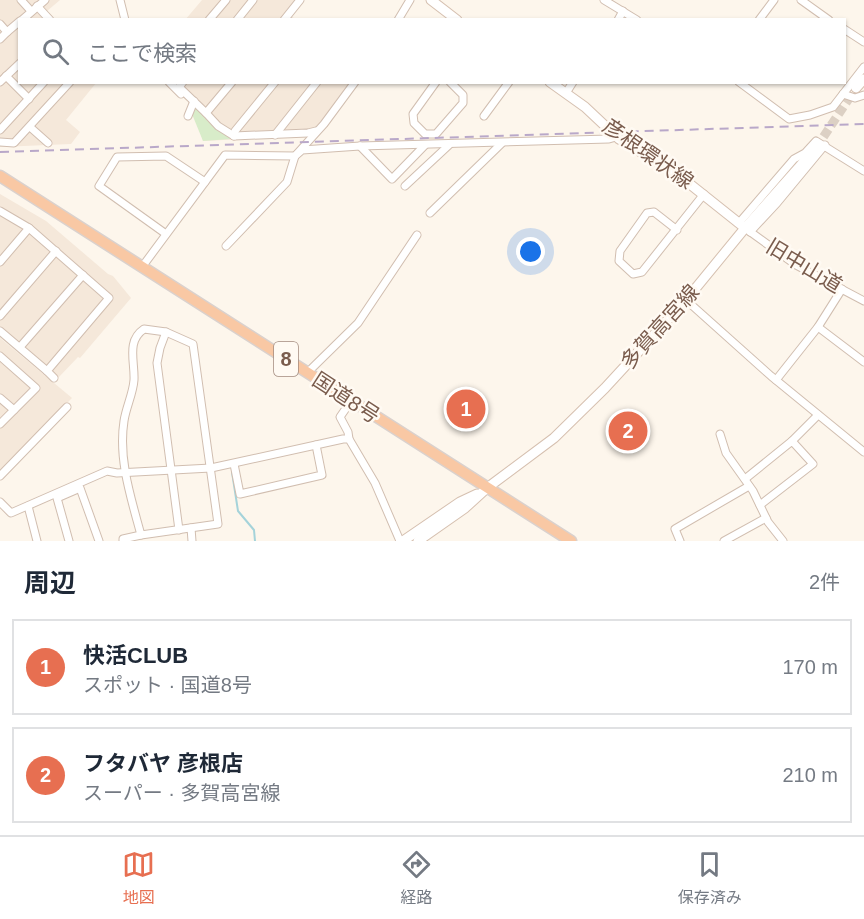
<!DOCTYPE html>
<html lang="ja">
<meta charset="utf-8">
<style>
body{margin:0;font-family:Helvetica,"Noto Sans JP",sans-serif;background:#f2f2f3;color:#1f2937}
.you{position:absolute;left:531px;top:252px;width:21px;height:21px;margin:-15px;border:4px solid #fff;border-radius:50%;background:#1a73e8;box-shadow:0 0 0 9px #1a73e833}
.badge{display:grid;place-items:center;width:39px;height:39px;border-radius:50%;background:#e76f51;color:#fff;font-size:20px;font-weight:700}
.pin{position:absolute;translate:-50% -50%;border:3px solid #fff;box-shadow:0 2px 6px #0006}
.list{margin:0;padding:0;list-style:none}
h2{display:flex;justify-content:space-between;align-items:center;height:78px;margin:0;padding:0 24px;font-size:26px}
h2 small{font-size:20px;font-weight:400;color:#747a83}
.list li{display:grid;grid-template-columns:39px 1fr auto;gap:18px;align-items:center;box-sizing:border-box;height:96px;margin:0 12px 12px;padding:0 12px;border:2px solid #e0e1e3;border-radius:0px}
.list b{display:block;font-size:22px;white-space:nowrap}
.list p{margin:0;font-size:20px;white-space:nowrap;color:#747a83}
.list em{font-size:20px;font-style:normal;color:#747a83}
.icon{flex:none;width:33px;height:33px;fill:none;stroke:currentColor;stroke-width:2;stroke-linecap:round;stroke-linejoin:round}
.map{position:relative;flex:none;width:864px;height:541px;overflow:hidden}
.search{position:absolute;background:#fff;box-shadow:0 2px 4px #0004;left:18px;right:18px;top:18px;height:66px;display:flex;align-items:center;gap:15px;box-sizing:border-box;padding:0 21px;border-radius:0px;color:#747a83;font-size:22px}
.sheet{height:294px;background:#fff}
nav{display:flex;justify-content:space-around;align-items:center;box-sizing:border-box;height:84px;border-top:2px solid #e0e1e3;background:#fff;font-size:16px;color:#747a83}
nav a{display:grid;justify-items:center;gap:3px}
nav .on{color:#e76f51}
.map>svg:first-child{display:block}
.residential{fill:#f5e8da}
.green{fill:#d8ecc9}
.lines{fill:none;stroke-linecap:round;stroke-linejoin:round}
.stream{stroke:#a5d3da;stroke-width:2}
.secondary-tunnel{stroke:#dcd0c4;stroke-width:9;stroke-dasharray:9 4.5;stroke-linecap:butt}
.minor-casing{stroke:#d1beb0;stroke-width:9}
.secondary-casing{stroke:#d6c0b0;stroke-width:11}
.trunk-casing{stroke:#dad1cd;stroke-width:13}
.minor{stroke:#fff;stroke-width:7}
.secondary{stroke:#fff;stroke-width:9}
.trunk{stroke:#f9c8a4;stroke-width:10}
.rail{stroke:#b9a8c9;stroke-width:2;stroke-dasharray:9 6;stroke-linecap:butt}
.labels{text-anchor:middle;stroke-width:5;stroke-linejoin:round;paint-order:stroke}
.shield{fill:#fffaf3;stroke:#a28b7f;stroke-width:1.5}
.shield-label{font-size:20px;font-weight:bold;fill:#7a5c4d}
.street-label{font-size:21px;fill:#7a5c4d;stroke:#fffaf3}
</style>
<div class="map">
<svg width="864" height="541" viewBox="0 0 864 541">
<rect width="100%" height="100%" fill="#fdf6ec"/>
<g class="residential">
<path d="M 0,0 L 60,0 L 47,11 L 53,19 L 20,20 L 20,82 L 96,83 L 66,120 L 80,132 L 71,144 L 0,147 Z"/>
<path d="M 202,0 L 297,0 L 290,16 L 296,19 L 185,20 Z"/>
<path d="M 167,83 L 358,83 L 310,136 L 203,141 L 194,107 Z"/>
<path d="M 0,194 L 46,221 L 108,274 L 113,276 L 131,298 L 80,358 L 78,357 L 58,378 L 0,330 Z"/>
<path d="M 0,338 L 72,398 L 0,471 Z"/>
</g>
<path class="green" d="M 195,105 L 216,128 L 231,139 L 203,141 L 192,114 Z"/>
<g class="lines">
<path class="stream" d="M 232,472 L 238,511 L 254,530 L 255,541"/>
<path class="secondary-tunnel" d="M 816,148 L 856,88"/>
<defs>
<g id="minor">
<path d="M 21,0 L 31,11"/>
<path d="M 120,0 L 125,20"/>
<path d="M 604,0 L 637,20"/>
<path d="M 801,0 L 829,20"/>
<path d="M 37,6 L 50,20"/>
<path d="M 22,20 L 45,0"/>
<path d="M 209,20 L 226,0"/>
<path d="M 237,20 L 253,0"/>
<path d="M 284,20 L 300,0"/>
<path d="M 398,20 L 410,0"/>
<path d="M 618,20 L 623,11"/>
<path d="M 759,20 L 774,0"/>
<path d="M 0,24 L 7,32 L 0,39"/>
<path d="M 844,29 L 864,42"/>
<path d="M 7,32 L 20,21"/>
<path d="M 6,76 L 29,99"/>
<path d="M 0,82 L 20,63"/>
<path d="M 169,82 L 181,94"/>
<path d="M 183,82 L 179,87 L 206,113 L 232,82"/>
<path d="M 436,82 L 413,114 L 414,123 L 425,134 L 436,134 L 463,103 L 463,95 L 450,82"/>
<path d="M 739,82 L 789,119 L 810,115 L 833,107 L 864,67"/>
<path d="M 566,93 L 573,82"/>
<path d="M 843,94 L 855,98 L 864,95"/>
<path d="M 206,113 L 218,126 L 234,136 L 308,133 L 316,131"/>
<path d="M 188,116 L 194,101"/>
<path d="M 484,116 L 509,82"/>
<path d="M 30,127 L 48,143"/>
<path d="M 0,130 L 44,82"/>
<path d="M 275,135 L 317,82"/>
<path d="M 234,136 L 235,131 L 275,82"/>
<path d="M 0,142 L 14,143 L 70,82"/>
<path d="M 360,146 L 392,179 L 425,145"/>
<path d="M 405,186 L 449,145"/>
<path d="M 0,211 L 29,228 L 109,298 L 47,371 L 54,378"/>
<path d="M 430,213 L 502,143"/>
<path d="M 739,223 L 794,159 L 805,153 L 816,141 L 864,171"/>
<path d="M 745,228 L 796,265 L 864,301"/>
<path d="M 677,230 L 654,212 L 647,213 L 620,251 L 619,261 L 633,274 L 642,272 L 704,194"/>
<path d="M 750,232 L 777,203 L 825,145"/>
<path d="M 166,234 L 99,186 L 117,157 L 166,156 L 205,182"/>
<path d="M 226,246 L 287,182 L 295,156 L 324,124 L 355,82"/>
<path d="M 0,262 L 29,228"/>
<path d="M 142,267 L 225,155 L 295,156 L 302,150 L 360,146 L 609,139 L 616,137"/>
<path d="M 686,300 L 771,376 L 864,452"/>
<path d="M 0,316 L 56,251"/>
<path d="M 818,327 L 864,362"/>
<path d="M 144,329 L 166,332 L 193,344 L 218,524 L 141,535 C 131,498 118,459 124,421 C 126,407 133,394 134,380 C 135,362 126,341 144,329 Z"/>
<path d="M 0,331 L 47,371"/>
<path d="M 166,332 L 160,348 L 157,363 L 179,530"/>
<path d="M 20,347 L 83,275"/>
<path d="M 0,356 L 36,388 L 0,424"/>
<path d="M 307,373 L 358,323 L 417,235"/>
<path d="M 776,380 L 818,327 L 842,289"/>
<path d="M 0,398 L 14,410"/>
<path d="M 720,434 L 726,453 L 753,491 L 768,522 L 783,541"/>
<path d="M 349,439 L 348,432 L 340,417 L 351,401"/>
<path d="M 792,441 L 818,415"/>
<path d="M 234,464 L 240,494 L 322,475 L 316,445"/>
<path d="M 0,476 L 67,407"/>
<path d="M 745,479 L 792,441 L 813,464 L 760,505"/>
<path d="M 0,502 L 11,513 L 107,471 L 117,473 L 211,468 L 343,439 L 349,439 L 375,483 L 400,541"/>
<path d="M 28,506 L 37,541"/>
<path d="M 191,528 L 192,541"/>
<path d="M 69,541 L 57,498 L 80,488 L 99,541"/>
<path d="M 123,541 L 123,539 L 141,535"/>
<path d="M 680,541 L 675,529 L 749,486"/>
<path d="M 724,541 L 766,518"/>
</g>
<g id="secondary">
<path d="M 431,0 L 457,20"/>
<path d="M 550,82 L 585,107 L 619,139 L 676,173 L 745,228"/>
<path d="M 856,88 L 864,79"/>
<path d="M 403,541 L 460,502 L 477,494"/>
<path d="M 418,541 L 465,508 L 487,488 L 554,438 L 605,388 L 686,300 L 745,228 L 816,148"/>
</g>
<path id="trunk" d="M 0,176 L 571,541"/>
</defs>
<use href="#minor" class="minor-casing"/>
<use href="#secondary" class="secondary-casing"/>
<use href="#trunk" class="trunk-casing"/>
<use href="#minor" class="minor"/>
<use href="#secondary" class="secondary"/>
<use href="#trunk" class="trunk"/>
<path class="rail" d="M 0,152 L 864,124"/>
</g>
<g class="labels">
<rect class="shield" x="274" y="342" width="24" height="34" rx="4.5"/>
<g class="shield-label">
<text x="286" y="366">8</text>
</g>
<g class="street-label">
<text transform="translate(648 154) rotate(35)" y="7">彦根環状線</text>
<text transform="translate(804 266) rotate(31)" y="7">旧中山道</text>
<text transform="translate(660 327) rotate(-48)" y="7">多賀高宮線</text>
<text transform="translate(346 398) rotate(33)" y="7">国道8号</text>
</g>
</g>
</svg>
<div class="you"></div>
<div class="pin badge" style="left:466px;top:409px">1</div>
<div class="pin badge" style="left:628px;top:431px">2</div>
<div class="search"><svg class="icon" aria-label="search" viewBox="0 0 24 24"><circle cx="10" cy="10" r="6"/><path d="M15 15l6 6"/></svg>ここで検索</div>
</div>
<section class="sheet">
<h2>周辺<small>2件</small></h2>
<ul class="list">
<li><span class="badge">1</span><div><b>快活CLUB</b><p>スポット · 国道8号</p></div><em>170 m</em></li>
<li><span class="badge">2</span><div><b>フタバヤ 彦根店</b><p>スーパー · 多賀高宮線</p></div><em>210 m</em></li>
</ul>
</section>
<nav>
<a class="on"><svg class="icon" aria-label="map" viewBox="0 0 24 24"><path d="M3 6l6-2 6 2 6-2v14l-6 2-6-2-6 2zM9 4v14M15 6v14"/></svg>地図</a>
<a><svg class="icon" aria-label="directions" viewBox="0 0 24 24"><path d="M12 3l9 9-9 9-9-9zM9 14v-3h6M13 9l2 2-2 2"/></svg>経路</a>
<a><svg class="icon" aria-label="saved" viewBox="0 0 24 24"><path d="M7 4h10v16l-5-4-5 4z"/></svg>保存済み</a>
</nav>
